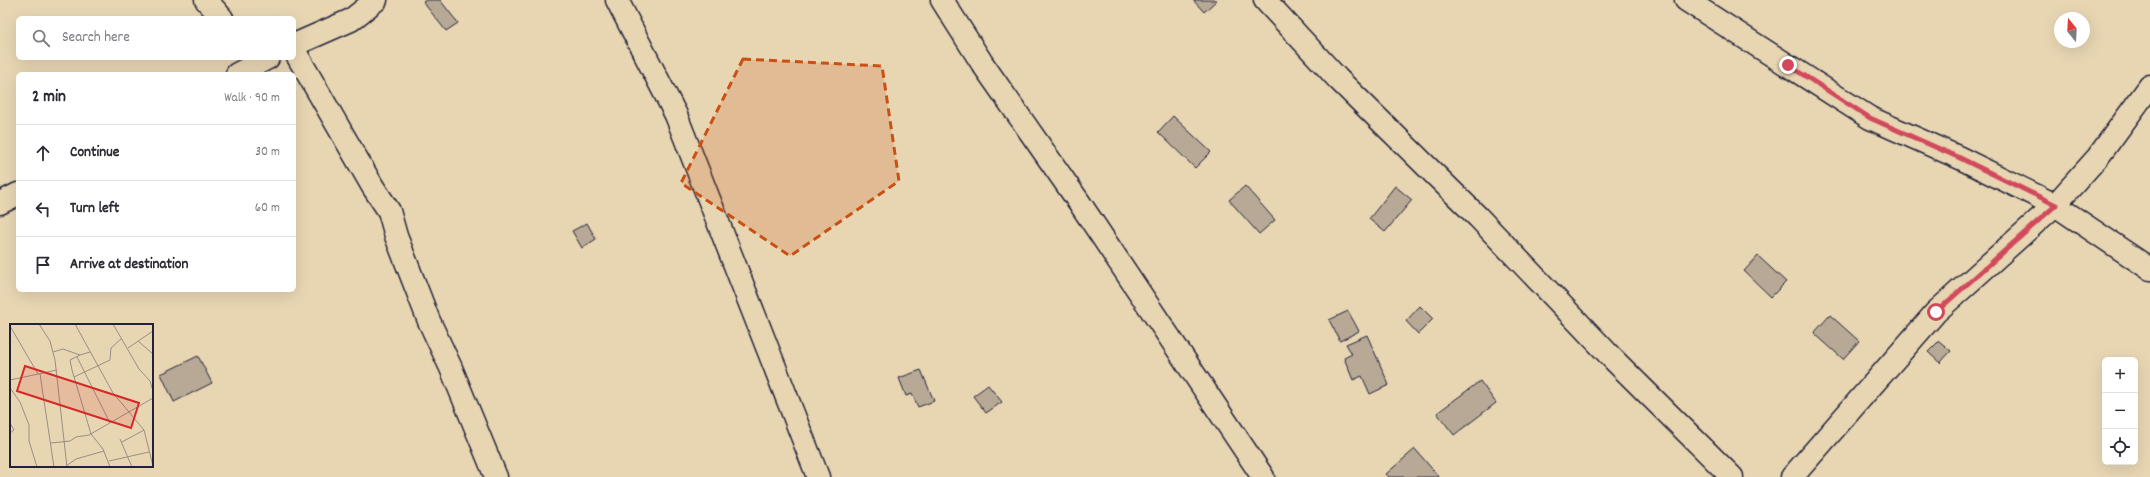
<!DOCTYPE html>
<meta charset="utf-8">
<style>
body{margin:0;font-family:Dekko,sans-serif;background:#f7f7f7;color:#2b2b33}
.controls{position:absolute;right:12px;bottom:12px;display:grid;overflow:hidden;border-radius:6px;box-shadow:0 4px 16px #0002}
.controls button{width:36px;height:36px;display:grid;place-items:center;padding:0;border:0;border-bottom:1px solid #e1e1e2;background:#fff;color:#2b2b33;font:20px sans-serif}
.compass{position:absolute;left:2054px;top:12px;width:36px;height:36px;border-radius:50%;background:#fff;box-shadow:0 4px 16px #0002;rotate:342deg}
.stop{position:absolute;width:12px;height:12px;margin:-9px;border:3px solid #d1495b;border-radius:50%;background:#fff}
.stop.end{background:#d1495b;border-color:#fff;box-shadow:0 1px 4px #0008}
.list{margin:0;padding:0;list-style:none}
h2{display:flex;justify-content:space-between;align-items:center;height:52px;margin:0;padding:0 16px;font-size:17px}
h2 small{font-size:13px;font-weight:400;color:#7c7c81}
.list li{display:grid;grid-template-columns:26px 1fr auto;gap:12px;align-items:center;box-sizing:border-box;height:56px;padding:0 16px;border-top:1px solid #e1e1e2}
.list b{display:block;font-size:15px;white-space:nowrap}
.list em{font-size:13px;font-style:normal;color:#7c7c81}
.icon{flex:none;width:22px;height:22px;fill:none;stroke:currentColor;stroke-width:2;stroke-linecap:round;stroke-linejoin:round}
.map{position:relative;flex:none;width:2150px;height:477px;overflow:hidden}
.search{position:absolute;background:#fff;box-shadow:0 4px 16px #0002;left:16px;top:16px;width:280px;height:44px;display:flex;align-items:center;gap:10px;box-sizing:border-box;padding:0 14px;border-radius:6px;color:#7c7c81;font-size:15px}
.panel{position:absolute;background:#fff;box-shadow:0 4px 16px #0002;left:16px;top:72px;width:280px;height:220px;border-radius:6px}
.map>svg:first-child{display:block}
.building{fill:#b7a995;stroke:#22223b}
.lines{fill:none;stroke-linecap:round;stroke-linejoin:round}
.minor-casing{stroke:#22223b;stroke-width:25}
.minor{stroke:#e8d6b3;stroke-width:22}
.route{stroke:#d1495b;stroke-width:5}
.marked{fill:#ca5113;fill-opacity:0.2;stroke:#ca5113;stroke-width:3;stroke-dasharray:8 5;stroke-linejoin:round}
.inset-road{fill:none;stroke:#998e83;stroke-width:1}
.view{fill:#d62828;fill-opacity:0.15;stroke:#d62828;stroke-width:2}
.inset-edge{fill:none;stroke:#22223b;stroke-width:2}
</style>
<div class="map">
<svg width="2150" height="477" viewBox="0 0 2150 477">
<rect width="100%" height="100%" fill="#e8d6b3"/>
<filter id="ink" filterUnits="userSpaceOnUse"><feTurbulence type="fractalNoise" baseFrequency=".025" numOctaves="2"/><feDisplacementMap in="SourceGraphic" scale="8" xChannelSelector="R" yChannelSelector="G"/><feConvolveMatrix kernelMatrix="1 2 1 2 8 2 1 2 1" color-interpolation-filters="sRGB"/></filter>
<g filter="url(#ink)">
<g class="building">
<path d="M 426,0 L 440,0 L 458,23 L 446,31 L 423,2 Z"/>
<path d="M 1193,0 L 1217,0 L 1204,12 Z"/>
<path d="M 1173,116 L 1211,152 L 1195,168 L 1158,132 Z"/>
<path d="M 1245,186 L 1275,220 L 1259,234 L 1229,200 Z"/>
<path d="M 1395,186 L 1412,200 L 1385,232 L 1369,219 Z"/>
<path d="M 587,223 L 596,239 L 582,248 L 572,231 Z"/>
<path d="M 1758,256 L 1786,282 L 1771,297 L 1744,271 Z"/>
<path d="M 1420,306 L 1433,319 L 1418,334 L 1406,321 Z"/>
<path d="M 1348,311 L 1359,331 L 1340,341 L 1329,320 Z"/>
<path d="M 1830,315 L 1859,341 L 1843,359 L 1814,333 Z"/>
<path d="M 1367,335 L 1389,385 L 1370,394 L 1362,376 L 1353,380 L 1344,358 L 1352,354 L 1346,344 Z"/>
<path d="M 1939,341 L 1951,351 L 1940,363 L 1928,352 Z"/>
<path d="M 198,356 L 212,383 L 174,402 L 161,374 Z"/>
<path d="M 921,370 L 934,401 L 918,407 L 912,394 L 906,396 L 899,378 Z"/>
<path d="M 1480,381 L 1496,403 L 1454,435 L 1437,413 Z"/>
<path d="M 988,385 L 1002,402 L 986,413 L 973,396 Z"/>
<path d="M 1415,449 L 1439,477 L 1389,477 L 1386,474 Z"/>
</g>
<g class="lines">
<defs>
<g id="minor">
<path d="M 206,0 L 222,18"/>
<path d="M 617,0 L 676,115 L 818,477"/>
<path d="M 942,0 L 982,63 L 1079,202 L 1263,477"/>
<path d="M 1265,0 L 1338,79 L 1478,217 L 1614,360 L 1732,477"/>
<path d="M 1686,0 L 1870,118 L 1960,158 L 2055,205 L 2150,269"/>
<path d="M 294,45 L 351,20 L 376,0"/>
<path d="M 294,50 L 373,187 L 389,211 L 396,236 L 429,321 L 451,368 L 496,477"/>
<path d="M 237,74 L 268,58"/>
<path d="M 0,203 L 18,194"/>
<path d="M 1792,477 L 1936,312 L 2055,205 L 2098,157 L 2150,86"/>
</g>
</defs>
<use href="#minor" class="minor-casing"/>
<use href="#minor" class="minor"/>
</g>
</g>
<g class="lines" filter="url(#ink)">
<path class="route" d="M 1788,65 L 1870,118 L 1960,158 L 2056,205 L 1936,312"/>
</g>
<path class="marked" d="M 743,59 L 882,66 L 899,181 L 790,256 L 681,183 Z"/>
<g transform="translate(10 324)">
<rect width="143" height="143" fill="#e8d6b3"/>
<path class="inset-road" d="M 29,0 L 40,17 L 45,36 L 57,143M 65,0 L 103,69 L 134,106 L 143,142M 103,0 L 129,45 L 140,57 L 143,67M 0,2 L 28,50M 128,17 L 143,30M 118,24 L 143,7M 43,28 L 53,25 L 70,31 L 80,28M 70,31 L 60,36 L 62,46 L 81,110 L 93,125 L 100,143M 67,33 L 100,99M 30,50 L 44,143M 64,53 L 100,36 L 101,24 L 111,15M 0,56 L 47,46M 0,64 L 10,78 L 19,101 L 19,117 L 27,143M 0,99 L 4,106 L 0,109M 110,115 L 122,143M 112,118 L 134,106M 41,119 L 60,117 L 66,113 L 79,111 L 143,74M 99,137 L 139,128M 56,142 L 66,135 L 94,127"/>
<path class="view" d="M 15,42 L 129,79 L 121,104 L 7,67 Z"/>
<rect width="143" height="143" class="inset-edge"/>
</g>
</svg>
<div class="controls">
<button>+</button>
<button>−</button>
<button><svg class="icon" aria-label="locate" viewBox="0 0 24 24"><circle cx="12" cy="12" r="6"/><path d="M12 2v4M12 18v4M2 12h4M18 12h4"/></svg></button>
</div>
<svg class="compass" viewBox="-18 -18 36 36"><path d="M0-13l5 13h-10z" fill="#e53935"/><path d="M0 13l5-13h-10z" fill="#7c7c81"/></svg>
<div class="stop" style="left:1936px;top:312px"></div>
<div class="stop end" style="left:1788px;top:65px"></div>
<div class="search"><svg class="icon" aria-label="search" viewBox="0 0 24 24"><circle cx="10" cy="10" r="6"/><path d="M15 15l6 6"/></svg>Search here</div>
<section class="panel">
<h2>2 min<small>Walk · 90 m</small></h2>
<ul class="list">
<li><svg class="icon" aria-label="ahead" viewBox="0 0 24 24"><path d="M12 20V5M6 11l6-6 6 6"/></svg><div><b>Continue</b></div><em>30 m</em></li>
<li><svg class="icon" aria-label="left" viewBox="0 0 24 24"><path d="M17 20v-9H6M10 6l-5 5 5 5"/></svg><div><b>Turn left</b></div><em>60 m</em></li>
<li><svg class="icon" aria-label="arrive" viewBox="0 0 24 24"><path d="M6 21V4h12l-3 4 3 4H6"/></svg><div><b>Arrive at destination</b></div></li>
</ul>
</section>
</div>
